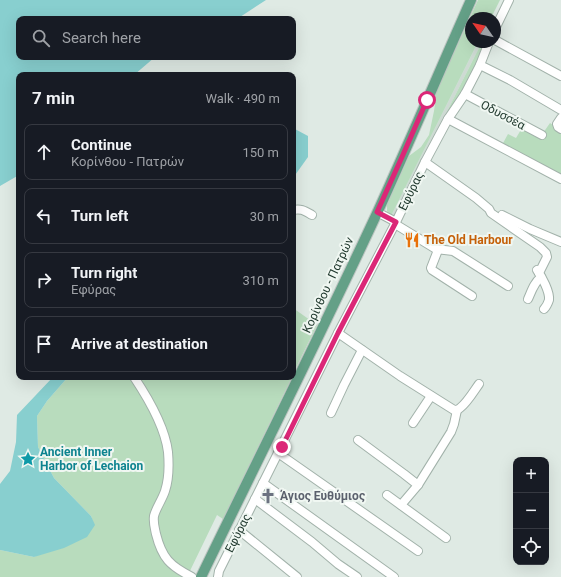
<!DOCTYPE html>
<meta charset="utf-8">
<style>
body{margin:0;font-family:Roboto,sans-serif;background:#20242c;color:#f1f3f6}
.controls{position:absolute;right:12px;bottom:12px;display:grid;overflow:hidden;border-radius:8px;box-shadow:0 4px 16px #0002}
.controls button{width:36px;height:36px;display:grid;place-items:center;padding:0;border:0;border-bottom:1px solid #363941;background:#171b24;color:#f1f3f6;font:20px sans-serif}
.compass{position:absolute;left:465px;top:12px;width:36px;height:36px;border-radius:50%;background:#171b24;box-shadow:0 4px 16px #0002;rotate:304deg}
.stop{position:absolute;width:12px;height:12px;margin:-9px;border:3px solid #db2777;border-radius:50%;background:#fff}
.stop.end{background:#db2777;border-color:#fff;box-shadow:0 1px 4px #0008}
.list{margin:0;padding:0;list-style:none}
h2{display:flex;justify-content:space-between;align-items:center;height:52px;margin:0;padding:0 16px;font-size:17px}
h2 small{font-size:13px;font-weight:400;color:#9ea1a6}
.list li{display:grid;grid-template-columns:26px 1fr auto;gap:12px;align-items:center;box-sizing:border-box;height:56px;margin:0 8px 8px;padding:0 8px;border:1px solid #363941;border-radius:8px}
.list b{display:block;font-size:15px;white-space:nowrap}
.list p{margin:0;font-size:13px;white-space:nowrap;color:#9ea1a6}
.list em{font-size:13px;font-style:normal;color:#9ea1a6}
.icon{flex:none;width:22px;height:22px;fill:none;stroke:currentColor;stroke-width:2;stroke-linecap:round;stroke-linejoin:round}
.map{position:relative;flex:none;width:561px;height:577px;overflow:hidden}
.search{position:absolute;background:#171b24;box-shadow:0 4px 16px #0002;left:16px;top:16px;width:280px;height:44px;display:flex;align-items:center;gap:10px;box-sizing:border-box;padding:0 14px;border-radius:8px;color:#9ea1a6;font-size:15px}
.panel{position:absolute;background:#171b24;box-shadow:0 4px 16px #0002;left:16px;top:72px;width:280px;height:308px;border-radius:8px}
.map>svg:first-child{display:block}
.built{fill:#cedad3}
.green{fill:#b8dcbd}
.water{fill:#88cfcf}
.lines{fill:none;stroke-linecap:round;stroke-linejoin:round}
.minor-casing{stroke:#a2b2aa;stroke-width:10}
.major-casing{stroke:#bcc4c1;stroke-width:12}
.minor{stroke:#fff;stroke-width:8}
.major{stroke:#64a087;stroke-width:10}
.route{stroke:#db2777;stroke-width:5}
.labels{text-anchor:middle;stroke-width:4;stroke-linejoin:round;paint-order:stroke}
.street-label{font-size:12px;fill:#213a2f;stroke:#f0f7f2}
.food-label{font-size:12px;font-weight:bold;fill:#c56008;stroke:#f0f7f2;text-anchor:start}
.culture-label{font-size:12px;font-weight:bold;fill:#0d838f;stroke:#f0f7f2;text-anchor:start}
.worship-label{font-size:12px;font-weight:bold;fill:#5b616d;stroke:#f0f7f2;text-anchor:start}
</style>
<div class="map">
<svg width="561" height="577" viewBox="0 0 561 577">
<rect width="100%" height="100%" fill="#dfeae4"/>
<path class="built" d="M 478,42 L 482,42 L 394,217 L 391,216 Z"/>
<g class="green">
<path d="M 478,0 L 500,0 L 491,18 L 471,18 L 471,42 L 478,42 L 391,216 L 387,211 L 387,205 L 409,156 L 421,147 L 429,135 L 434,111 L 435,104 L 432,101 Z"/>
<path d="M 482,42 L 486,42 L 478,62 L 394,217 Z"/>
<path d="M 550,123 L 561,130 L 561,176 L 502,145 L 508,134 L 516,138 L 522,128 L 543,133 Z"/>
<path d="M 293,308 L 317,325 L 293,374 Z"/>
<path d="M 68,377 L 292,377 L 223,519 L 217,515 L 187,577 L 0,577 L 0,550 L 34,557 L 94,525 L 91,516 L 54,478 L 38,447 L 37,416 L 47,401 Z"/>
</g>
<g class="water">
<path d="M 0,0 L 266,0 L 237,19 L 19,19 L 19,57 L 155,57 L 134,75 L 19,75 L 19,175 L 0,186 Z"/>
<path d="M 293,128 L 308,136 L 308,157 L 293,178 Z"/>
<path d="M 53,377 L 68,377 L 47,401 L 37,416 L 38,447 L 54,478 L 91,516 L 95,525 L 87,537 L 64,548 L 34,557 L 0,550 L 0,484 L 10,471 L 16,442 L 17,415 Z"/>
</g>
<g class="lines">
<defs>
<g id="minor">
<path d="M 495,29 L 509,0"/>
<path d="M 495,40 L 561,76"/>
<path d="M 480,65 L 510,80 L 561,110"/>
<path d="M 465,94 L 542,135"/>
<path d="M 561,118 L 557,124 L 558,127 L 561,129"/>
<path d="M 448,119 L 561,179"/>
<path d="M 425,162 L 476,198 L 489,209 L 491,213 L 540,247 L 546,253 L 547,257 L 539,273"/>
<path d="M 293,210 C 301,208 305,211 312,215"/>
<path d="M 377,212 L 396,222"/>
<path d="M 502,215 L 530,229 L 561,242"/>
<path d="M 395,224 L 436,249 L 453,251 L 508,286"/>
<path d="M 438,250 L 431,268 L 432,270 L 472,296"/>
<path d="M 537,270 C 542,277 550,292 549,300 C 548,303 546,307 544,309"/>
<path d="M 528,299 C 532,290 534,283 541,277"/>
<path d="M 338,333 L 400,376 L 454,410 C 457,410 458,410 460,408 C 467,403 474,391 479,384"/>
<path d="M 134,377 C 148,398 165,427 168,452 C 169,464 169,479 165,491 C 162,500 156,508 154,516 C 153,523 155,529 156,534 C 162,558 170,566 192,577"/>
<path d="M 331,413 L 344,385 L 362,350"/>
<path d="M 413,423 L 431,396"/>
<path d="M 358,440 L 404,474 L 418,485 L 451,432 L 454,424 L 457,410"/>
<path d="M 278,453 L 418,551"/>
<path d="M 263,483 L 394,577"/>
<path d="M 387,495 L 446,538"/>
<path d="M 255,499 L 312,542 L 338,564 L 357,577"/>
<path d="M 401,505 L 418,485"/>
<path d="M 239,530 L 297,577"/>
<path d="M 218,577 L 219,571 L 338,333 L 395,224 L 425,162 L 448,119 L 465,94 L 480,65 L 489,42"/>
</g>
<path id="major" d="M 201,577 C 260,455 321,334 378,211 C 410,141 440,70 471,0"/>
</defs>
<use href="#minor" class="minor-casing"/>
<use href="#major" class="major-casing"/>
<use href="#minor" class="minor"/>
<use href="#major" class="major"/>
</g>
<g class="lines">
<path class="route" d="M 282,447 L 338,333 L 396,222 L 377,212 L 402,157 L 427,100"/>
</g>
<defs>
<symbol id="restaurant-bare" viewBox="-9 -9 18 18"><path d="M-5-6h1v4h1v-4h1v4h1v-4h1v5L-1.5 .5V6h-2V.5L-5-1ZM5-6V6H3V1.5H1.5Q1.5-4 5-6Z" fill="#e8710a" stroke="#f0f7f2" stroke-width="2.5" paint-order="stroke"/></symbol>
<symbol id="sight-bare" viewBox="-9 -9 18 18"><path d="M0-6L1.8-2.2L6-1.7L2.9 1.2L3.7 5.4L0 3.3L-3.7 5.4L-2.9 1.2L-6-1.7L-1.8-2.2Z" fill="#0f9aa8" stroke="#f0f7f2" stroke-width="2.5" paint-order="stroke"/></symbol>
<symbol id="church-bare" viewBox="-9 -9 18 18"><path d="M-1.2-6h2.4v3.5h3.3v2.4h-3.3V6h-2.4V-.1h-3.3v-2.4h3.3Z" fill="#6b7280" stroke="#f0f7f2" stroke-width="2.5" paint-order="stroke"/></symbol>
</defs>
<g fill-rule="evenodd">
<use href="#restaurant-bare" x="401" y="229" width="22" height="22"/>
<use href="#sight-bare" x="17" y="448" width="22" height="22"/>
<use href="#church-bare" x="257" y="485" width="22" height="22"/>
</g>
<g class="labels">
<g class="street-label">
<text transform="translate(503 115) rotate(28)" y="4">Οδυσσέα</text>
<text transform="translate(411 191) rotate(-64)" y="4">Εφύρας</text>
<text transform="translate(328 285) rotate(-65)" y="4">Κορίνθου - Πατρών</text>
<text transform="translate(238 533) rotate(-63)" y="4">Εφύρας</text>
</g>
<g class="food-label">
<text x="424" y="244">The Old Harbour</text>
</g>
<g class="culture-label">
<text x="40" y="456">Ancient Inner<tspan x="40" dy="14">Harbor of Lechaion</tspan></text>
</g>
<g class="worship-label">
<text x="280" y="500">Άγιος Ευθύμιος</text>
</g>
</g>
</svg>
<div class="controls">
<button>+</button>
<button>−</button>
<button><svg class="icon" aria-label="locate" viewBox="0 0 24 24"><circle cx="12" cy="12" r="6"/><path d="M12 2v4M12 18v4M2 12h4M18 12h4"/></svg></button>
</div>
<svg class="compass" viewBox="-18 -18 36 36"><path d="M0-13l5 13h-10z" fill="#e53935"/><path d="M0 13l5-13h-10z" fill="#9ea1a6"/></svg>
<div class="stop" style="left:427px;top:100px"></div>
<div class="stop end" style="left:282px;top:447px"></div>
<div class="search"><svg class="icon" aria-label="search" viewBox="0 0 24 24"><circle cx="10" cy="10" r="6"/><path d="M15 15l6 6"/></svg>Search here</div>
<section class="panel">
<h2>7 min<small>Walk · 490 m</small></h2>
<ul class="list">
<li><svg class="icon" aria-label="ahead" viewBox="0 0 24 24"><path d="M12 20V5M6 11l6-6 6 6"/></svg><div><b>Continue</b><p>Κορίνθου - Πατρών</p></div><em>150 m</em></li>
<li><svg class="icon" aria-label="left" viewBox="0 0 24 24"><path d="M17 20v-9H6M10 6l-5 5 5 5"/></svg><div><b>Turn left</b></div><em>30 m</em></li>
<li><svg class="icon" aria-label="right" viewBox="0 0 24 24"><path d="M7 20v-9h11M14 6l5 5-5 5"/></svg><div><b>Turn right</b><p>Εφύρας</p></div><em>310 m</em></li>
<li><svg class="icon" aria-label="arrive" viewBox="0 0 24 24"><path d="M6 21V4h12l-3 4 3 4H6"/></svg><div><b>Arrive at destination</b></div></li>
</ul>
</section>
</div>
